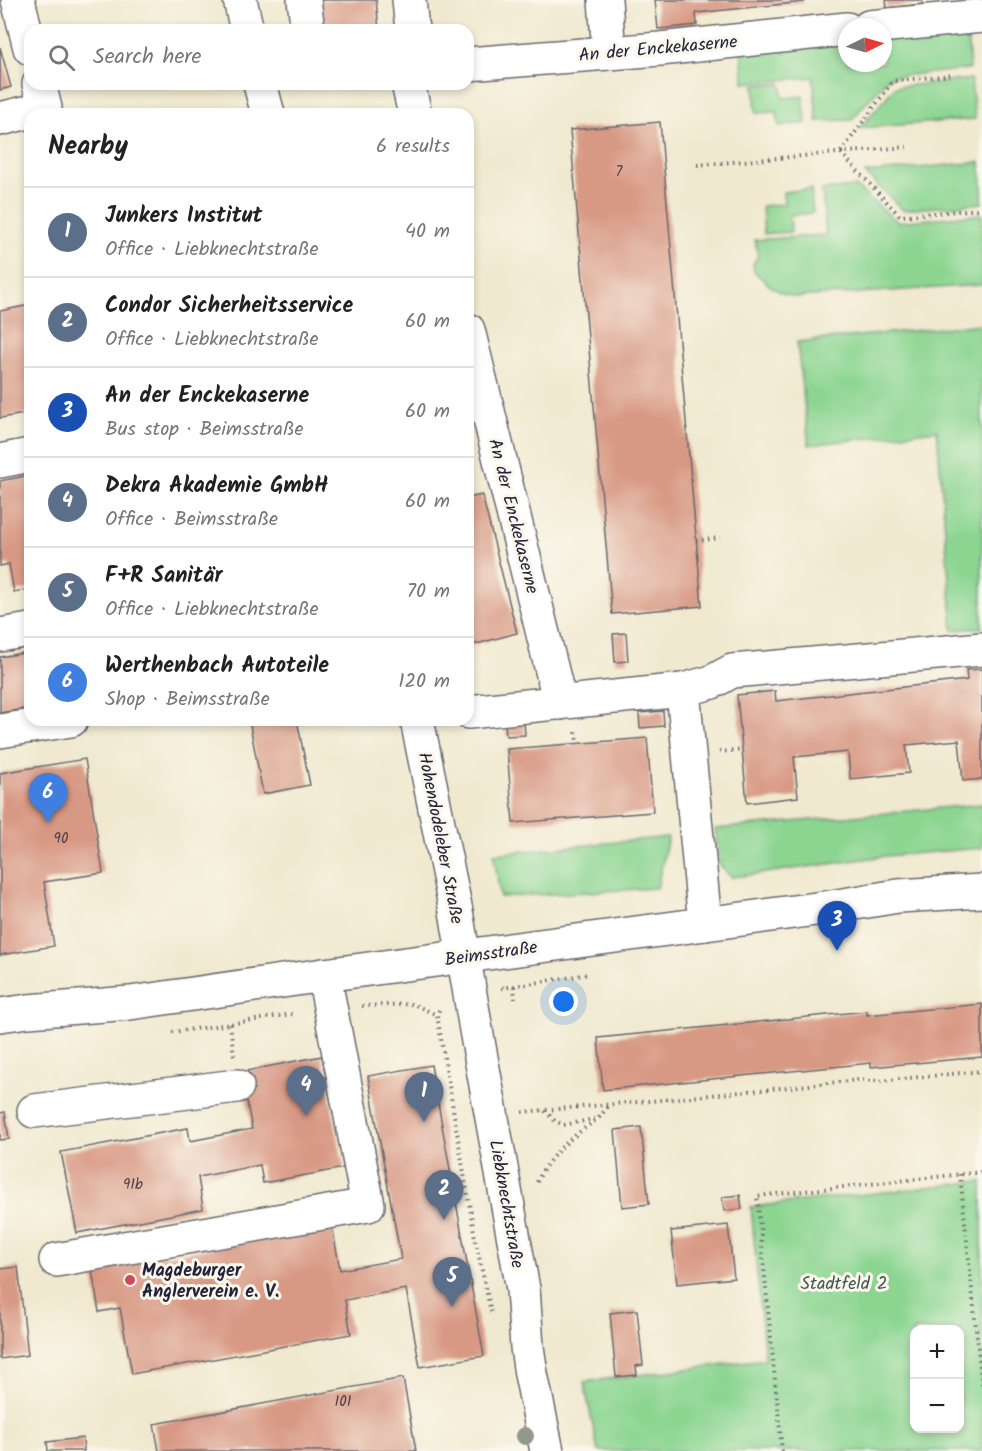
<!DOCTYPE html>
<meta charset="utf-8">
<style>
body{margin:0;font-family:Kalam,sans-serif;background:#f6f6f6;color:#222}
.controls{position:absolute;right:18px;bottom:18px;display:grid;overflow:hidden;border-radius:12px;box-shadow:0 3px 9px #0003}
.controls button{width:54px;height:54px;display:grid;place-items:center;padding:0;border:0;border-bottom:2px solid #e0e0e0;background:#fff;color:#222;font:30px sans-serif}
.compass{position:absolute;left:838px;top:18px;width:54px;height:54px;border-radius:50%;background:#fff;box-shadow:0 3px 9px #0003;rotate:85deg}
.you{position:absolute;left:564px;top:1002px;width:21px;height:21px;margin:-15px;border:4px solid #fff;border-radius:50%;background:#1a73e8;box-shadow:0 0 0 9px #1a73e833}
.badge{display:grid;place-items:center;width:39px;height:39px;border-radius:50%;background:#d1495b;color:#fff;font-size:20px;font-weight:700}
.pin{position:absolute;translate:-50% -50px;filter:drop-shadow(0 2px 3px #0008)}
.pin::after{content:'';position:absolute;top:32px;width:21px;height:18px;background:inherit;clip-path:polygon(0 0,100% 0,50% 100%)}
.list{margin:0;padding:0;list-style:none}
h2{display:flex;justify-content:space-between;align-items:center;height:78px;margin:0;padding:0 24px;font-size:26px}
h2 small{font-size:20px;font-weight:400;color:#767676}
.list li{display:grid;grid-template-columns:39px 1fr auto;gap:18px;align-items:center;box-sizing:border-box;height:90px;padding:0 24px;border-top:2px solid #e0e0e0}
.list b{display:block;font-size:22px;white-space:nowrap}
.list p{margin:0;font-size:20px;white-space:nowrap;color:#767676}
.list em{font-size:20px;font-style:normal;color:#767676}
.icon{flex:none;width:33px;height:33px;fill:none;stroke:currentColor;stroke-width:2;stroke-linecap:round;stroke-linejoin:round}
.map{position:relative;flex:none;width:982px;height:1451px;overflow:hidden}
.search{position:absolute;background:#fff;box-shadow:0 3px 9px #0003;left:24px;top:24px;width:450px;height:66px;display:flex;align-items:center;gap:15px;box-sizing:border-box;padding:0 21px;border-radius:18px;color:#767676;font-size:22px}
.panel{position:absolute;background:#fff;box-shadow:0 3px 9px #0003;left:24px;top:108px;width:450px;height:618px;border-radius:18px}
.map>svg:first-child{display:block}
.green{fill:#8bd591;stroke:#567c66;stroke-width:1.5;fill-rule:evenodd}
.building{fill:#d89984}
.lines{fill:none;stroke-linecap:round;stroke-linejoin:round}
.minor-casing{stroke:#6a686f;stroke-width:36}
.path{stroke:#6a686f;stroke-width:4;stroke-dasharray:1.5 4.5;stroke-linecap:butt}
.minor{stroke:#fff;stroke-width:33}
.tree{fill:#90998c}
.poi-dot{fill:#d1495b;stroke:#fbf7ec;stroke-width:2}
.labels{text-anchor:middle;stroke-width:6;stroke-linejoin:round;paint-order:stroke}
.number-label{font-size:15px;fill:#50404d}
.street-label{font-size:18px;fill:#22223b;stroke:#fbf7ec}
.poi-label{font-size:18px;font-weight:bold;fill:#22223b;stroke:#fbf7ec;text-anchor:start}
.park-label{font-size:18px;fill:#425855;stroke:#fbf7ec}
</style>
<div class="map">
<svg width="982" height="1451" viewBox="0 0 982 1451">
<rect width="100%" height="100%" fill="#fbf7ec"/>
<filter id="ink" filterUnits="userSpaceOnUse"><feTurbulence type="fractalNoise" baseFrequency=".0167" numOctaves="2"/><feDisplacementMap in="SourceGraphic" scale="12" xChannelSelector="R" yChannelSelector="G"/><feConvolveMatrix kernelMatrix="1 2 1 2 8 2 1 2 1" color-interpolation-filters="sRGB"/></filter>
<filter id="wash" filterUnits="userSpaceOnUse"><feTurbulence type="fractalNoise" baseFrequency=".008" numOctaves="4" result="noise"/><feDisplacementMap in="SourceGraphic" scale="24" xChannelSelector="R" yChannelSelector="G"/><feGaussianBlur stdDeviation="1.35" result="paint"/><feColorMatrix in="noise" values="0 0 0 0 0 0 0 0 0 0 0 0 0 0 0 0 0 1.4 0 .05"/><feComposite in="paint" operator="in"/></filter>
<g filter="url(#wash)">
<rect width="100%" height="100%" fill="#f0e9cf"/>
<g class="green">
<path d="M 967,30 L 970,69 L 889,77 L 851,120 L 817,121 L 813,77 L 744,83 L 741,52 L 847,42 L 847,63 L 883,63 L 883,38 Z"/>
<path d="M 971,79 L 975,119 L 860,128 L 895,87 Z"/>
<path d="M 781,83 L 783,98 L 803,96 L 806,123 L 779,126 L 777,112 L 756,113 L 754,85 Z"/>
<path d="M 980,162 L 982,183 L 982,203 L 903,210 L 865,173 Z"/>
<path d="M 856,187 L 898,222 L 982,214 L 982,285 L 796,297 C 776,293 768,285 754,271 L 753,264 L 758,256 L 755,240 L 826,235 L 822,190 Z"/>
<path d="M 811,189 L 813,213 L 790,215 L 791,232 L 764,234 L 762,206 L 784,204 L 783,192 Z"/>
<path d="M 982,324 L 982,628 L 953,630 L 937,430 L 809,445 L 797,342 Z"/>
<path d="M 982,804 L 982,848 L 885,856 L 750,875 L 731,877 L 720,865 L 715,829 Z"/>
<path d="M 668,837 L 657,888 L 500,897 L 494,854 Z"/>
<path d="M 982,1181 L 982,1451 L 598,1451 L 584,1382 L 765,1359 L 751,1207 ZM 914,1330 L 960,1330 L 960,1428 L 914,1428 Z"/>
</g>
<g id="blocks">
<g class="building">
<path d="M 320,0 L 376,0 L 379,30 L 323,30 Z"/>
<path d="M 655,0 L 804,0 L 804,2 L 696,13 L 697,25 L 658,29 Z"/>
<path d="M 886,0 L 922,0 L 923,4 L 887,8 Z"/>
<path d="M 0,47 L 11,87 L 0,90 Z"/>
<path d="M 660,122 L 702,606 L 612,614 L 570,130 Z"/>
<path d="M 30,305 L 30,413 L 0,418 L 0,311 Z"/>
<path d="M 30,475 L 30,589 L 14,592 L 9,564 L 0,566 L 0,481 Z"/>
<path d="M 482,495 L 517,633 L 469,646 L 468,640 L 468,498 Z"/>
<path d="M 626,633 L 628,661 L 615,662 L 613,634 Z"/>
<path d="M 30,652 L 30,708 L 0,713 L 0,657 Z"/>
<path d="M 982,669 L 982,779 L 963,781 L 959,740 L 906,745 L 909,773 L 850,779 L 848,752 L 794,757 L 798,797 L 747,803 L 737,695 L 775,691 L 776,701 L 967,680 L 966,670 Z"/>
<path d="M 663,711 L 664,726 L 640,728 L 639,713 Z"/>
<path d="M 249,720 L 297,720 L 310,785 L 263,794 Z"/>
<path d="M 524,721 L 525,735 L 506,736 L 505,722 Z"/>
<path d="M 647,738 L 653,812 L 513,823 L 507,749 Z"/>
<path d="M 85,759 L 103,873 L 44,882 L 54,946 L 0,955 L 0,773 Z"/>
<path d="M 982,1004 L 982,1057 L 871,1067 L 871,1063 L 603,1090 L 598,1038 L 867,1011 L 867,1015 Z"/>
<path d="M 322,1056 L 344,1168 L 263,1183 L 260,1165 L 198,1177 L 203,1209 L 77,1233 L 61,1152 L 188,1128 L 190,1141 L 252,1129 L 241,1072 Z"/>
<path d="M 431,1065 L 484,1356 L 420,1367 L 406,1289 L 345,1300 L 351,1334 L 132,1374 L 120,1308 L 99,1312 L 92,1270 L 332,1226 L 340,1270 L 401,1259 L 368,1076 Z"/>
<path d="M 5,1112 L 9,1139 L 0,1140 L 0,1113 Z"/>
<path d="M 641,1127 L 649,1204 L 622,1207 L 615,1130 Z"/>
<path d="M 740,1195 L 742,1209 L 724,1211 L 722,1197 Z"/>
<path d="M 728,1225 L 734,1278 L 677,1284 L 671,1231 Z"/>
<path d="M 18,1267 L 28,1355 L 0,1359 L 0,1269 Z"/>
<path d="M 637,1310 L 643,1365 L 636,1366 L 637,1375 L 616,1377 L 610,1313 Z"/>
<path d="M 403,1378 L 416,1451 L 159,1451 L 154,1424 Z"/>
<path d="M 83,1438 L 84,1451 L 48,1451 L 47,1442 Z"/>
</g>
</g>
</g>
<g filter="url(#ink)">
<use href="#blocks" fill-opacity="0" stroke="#6a686f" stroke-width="1.5"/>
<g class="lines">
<defs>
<g id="minor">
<path d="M 18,0 L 30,48"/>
<path d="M 240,0 L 247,30"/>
<path d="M 304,0 L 308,30"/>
<path d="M 409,0 L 412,30"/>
<path d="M 605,0 L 609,53"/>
<path d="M 869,27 L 982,16"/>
<path d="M 468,64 L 660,49 L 847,29"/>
<path d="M 260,84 L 268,114"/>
<path d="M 408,84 L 415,114"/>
<path d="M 0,119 L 45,108 L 39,84"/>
<path d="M 468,330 L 560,703"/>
<path d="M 0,461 L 30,455"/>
<path d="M 0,635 L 30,630"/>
<path d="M 683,690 L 705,924"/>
<path d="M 468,712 L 683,690 L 712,682 L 732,671 L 982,649"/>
<path d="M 417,720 L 456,911 L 476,1030 L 523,1289 L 527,1347 L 531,1374 L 547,1451"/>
<path d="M 0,731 L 71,720"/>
<path d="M 0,1015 L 28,1011 L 130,1003 L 324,975 L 831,907 L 898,896 L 982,891"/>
<path d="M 34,1111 L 237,1086"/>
<path d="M 56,1260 L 368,1205 L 324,975"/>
</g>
</defs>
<use href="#minor" class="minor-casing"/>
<g class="path">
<path d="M 841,152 L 893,81 L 952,75"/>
<path d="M 841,153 L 900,216 L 980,209"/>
<path d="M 697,165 L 907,147"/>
<path d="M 696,541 L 720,538"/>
<path d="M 576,732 L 577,743"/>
<path d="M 719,752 L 742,750"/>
<path d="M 514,986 L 515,999"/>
<path d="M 502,987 L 503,988 L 589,974"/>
<path d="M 362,1006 L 413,1004 L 437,1015"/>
<path d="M 439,1010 L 437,1015 L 475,1238 L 491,1312"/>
<path d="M 230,1024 L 234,1056"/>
<path d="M 172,1032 L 230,1024 L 292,1014"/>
<path d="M 545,1111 L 555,1121 L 564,1125 L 599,1118 L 609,1105"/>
<path d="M 522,1112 L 661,1100 L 859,1080 L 879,1081 L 982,1071"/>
<path d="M 960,1174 L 982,1386"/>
<path d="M 537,1182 C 550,1153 573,1136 599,1118"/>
<path d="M 782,1451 L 757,1196 L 982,1172"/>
</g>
<use href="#minor" class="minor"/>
</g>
<circle class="tree" cx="525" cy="1436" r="9"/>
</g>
<circle class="poi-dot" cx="130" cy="1280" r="6"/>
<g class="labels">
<g class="number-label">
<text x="619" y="176">7</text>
<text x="61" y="843">90</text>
<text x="133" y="1189">91b</text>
<text x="343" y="1406">101</text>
</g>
<g class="street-label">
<text transform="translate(658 48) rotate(-5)" y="6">An der Enckekaserne</text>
<text transform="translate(514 516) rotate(76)" y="6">An der Enckekaserne</text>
<text transform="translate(441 838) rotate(79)" y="6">Hohendodeleber Straße</text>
<text transform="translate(491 953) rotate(-8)" y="6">Beimsstraße</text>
<text transform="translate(507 1204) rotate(80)" y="6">Liebknechtstraße</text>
</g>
<g class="poi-label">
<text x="142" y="1276">Magdeburger<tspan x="142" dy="21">Anglerverein e. V.</tspan></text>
</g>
<g class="park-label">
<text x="844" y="1289">Stadtfeld 2</text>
</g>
</g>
</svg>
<div class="controls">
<button>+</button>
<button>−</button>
</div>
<svg class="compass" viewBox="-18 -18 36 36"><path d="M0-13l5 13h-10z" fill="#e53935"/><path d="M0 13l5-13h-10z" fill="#767676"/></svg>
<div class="you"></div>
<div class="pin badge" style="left:424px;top:1122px;background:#5c6f8a">1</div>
<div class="pin badge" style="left:444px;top:1220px;background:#5c6f8a">2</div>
<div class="pin badge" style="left:837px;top:951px;background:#1a4fb4">3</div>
<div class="pin badge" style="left:306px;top:1116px;background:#5c6f8a">4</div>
<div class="pin badge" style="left:452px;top:1307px;background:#5c6f8a">5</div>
<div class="pin badge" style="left:48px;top:823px;background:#3f7fe0">6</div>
<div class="search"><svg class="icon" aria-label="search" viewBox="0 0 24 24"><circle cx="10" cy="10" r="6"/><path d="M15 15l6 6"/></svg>Search here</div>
<section class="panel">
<h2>Nearby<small>6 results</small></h2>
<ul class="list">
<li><span class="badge" style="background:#5c6f8a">1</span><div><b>Junkers Institut</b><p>Office · Liebknechtstraße</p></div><em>40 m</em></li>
<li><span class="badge" style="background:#5c6f8a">2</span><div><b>Condor Sicherheitsservice</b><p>Office · Liebknechtstraße</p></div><em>60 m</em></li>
<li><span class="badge" style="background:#1a4fb4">3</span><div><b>An der Enckekaserne</b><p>Bus stop · Beimsstraße</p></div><em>60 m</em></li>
<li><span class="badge" style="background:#5c6f8a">4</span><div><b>Dekra Akademie GmbH</b><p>Office · Beimsstraße</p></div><em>60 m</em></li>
<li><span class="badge" style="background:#5c6f8a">5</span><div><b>F+R Sanitär</b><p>Office · Liebknechtstraße</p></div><em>70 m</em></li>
<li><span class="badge" style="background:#3f7fe0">6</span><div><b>Werthenbach Autoteile</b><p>Shop · Beimsstraße</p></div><em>120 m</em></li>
</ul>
</section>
</div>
